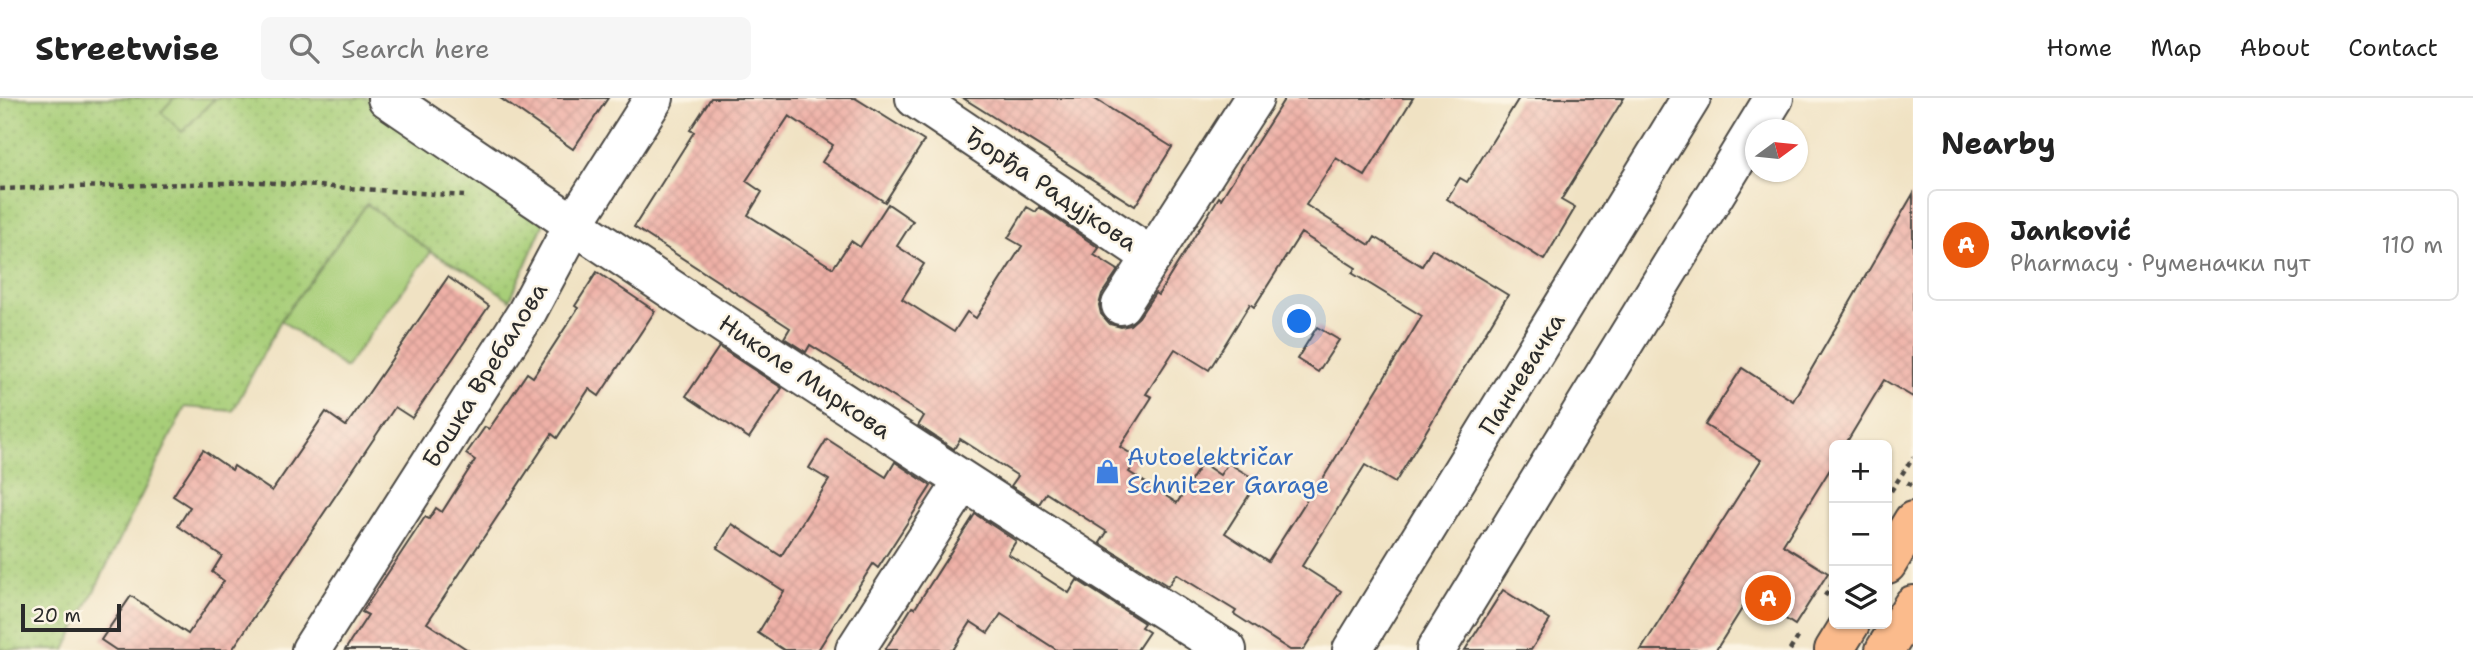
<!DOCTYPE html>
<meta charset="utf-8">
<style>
body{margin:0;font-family:"Shantell Sans",sans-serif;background:#f6f6f6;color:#222}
.controls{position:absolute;right:21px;bottom:21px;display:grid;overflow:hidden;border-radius:10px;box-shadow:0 2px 5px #0004}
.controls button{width:63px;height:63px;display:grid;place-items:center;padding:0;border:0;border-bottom:2px solid #e0e0e0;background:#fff;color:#222;font:35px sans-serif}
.compass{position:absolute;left:1745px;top:21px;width:63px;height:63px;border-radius:50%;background:#fff;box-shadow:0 2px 5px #0004;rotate:75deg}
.scale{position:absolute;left:21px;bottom:18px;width:100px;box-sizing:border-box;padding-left:7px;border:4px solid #2b2b2b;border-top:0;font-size:19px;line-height:24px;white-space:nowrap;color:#2b2b2b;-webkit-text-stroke:5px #fcf5e5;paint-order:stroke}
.you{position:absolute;left:1300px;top:224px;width:24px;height:24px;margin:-18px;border:5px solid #fff;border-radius:50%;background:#1a73e8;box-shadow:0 0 0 10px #1a73e833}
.badge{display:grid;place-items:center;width:46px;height:46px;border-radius:50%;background:#ea580c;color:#fff;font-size:23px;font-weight:700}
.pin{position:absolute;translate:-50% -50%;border:4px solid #fff;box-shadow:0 2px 7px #0006}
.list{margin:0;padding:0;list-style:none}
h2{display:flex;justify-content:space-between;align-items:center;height:91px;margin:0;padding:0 28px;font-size:30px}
h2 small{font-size:23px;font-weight:400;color:#767676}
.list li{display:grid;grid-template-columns:46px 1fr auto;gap:21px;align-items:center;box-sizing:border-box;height:112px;margin:0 14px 14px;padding:0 14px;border:2px solid #e0e0e0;border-radius:10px}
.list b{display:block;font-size:26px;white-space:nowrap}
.list p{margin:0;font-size:23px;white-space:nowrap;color:#767676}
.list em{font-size:23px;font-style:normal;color:#767676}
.icon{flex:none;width:38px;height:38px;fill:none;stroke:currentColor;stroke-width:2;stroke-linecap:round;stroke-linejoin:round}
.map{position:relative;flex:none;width:1913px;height:552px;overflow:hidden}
header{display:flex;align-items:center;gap:42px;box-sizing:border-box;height:98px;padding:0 35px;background:#fff;border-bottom:2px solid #e0e0e0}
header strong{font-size:33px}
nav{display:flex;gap:38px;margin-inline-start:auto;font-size:24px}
.search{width:490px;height:63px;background:#f6f6f6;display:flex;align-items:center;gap:18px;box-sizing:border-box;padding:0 24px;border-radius:10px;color:#767676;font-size:26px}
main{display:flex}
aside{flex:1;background:#fff}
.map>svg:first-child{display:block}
.grass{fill:url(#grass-dots);stroke:#697c52;stroke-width:2}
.garden{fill:#a7ce78;stroke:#697c52;stroke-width:2}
.building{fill:url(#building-cross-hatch);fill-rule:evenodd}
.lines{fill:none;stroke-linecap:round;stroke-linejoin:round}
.minor-casing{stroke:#494642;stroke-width:42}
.major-casing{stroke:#494642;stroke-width:42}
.path{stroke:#494642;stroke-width:4.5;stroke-dasharray:5 5;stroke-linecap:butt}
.minor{stroke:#fff;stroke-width:38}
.major{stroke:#fbbb8c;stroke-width:38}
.labels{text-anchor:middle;stroke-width:5;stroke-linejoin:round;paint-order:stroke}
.street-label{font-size:24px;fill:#2b2b2b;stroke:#fcf5e5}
.shop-label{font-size:24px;fill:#366cbe;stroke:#fcf5e5;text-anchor:start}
</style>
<header>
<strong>Streetwise</strong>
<div class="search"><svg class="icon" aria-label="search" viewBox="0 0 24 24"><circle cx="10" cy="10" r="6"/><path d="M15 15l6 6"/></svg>Search here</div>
<nav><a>Home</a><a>Map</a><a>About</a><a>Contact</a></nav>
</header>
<main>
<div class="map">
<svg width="1913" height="552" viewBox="0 0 1913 552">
<defs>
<pattern id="grass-dots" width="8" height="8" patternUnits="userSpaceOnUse" patternTransform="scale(1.75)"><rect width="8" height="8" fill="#a7ce78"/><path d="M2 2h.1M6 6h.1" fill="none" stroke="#90b168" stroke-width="1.8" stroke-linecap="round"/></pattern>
<pattern id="building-cross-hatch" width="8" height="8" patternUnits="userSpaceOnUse" patternTransform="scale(1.75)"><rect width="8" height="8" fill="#efb1a7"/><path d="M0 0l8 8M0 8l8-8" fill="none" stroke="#cd9890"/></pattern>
</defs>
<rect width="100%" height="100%" fill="#fcf5e5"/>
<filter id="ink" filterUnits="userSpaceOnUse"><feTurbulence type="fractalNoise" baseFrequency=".0143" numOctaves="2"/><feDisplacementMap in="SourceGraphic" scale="14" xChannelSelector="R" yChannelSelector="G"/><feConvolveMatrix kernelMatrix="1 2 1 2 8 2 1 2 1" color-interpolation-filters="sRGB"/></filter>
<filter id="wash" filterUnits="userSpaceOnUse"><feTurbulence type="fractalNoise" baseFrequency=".00686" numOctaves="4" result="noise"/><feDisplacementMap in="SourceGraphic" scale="28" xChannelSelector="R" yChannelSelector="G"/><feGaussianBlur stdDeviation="1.57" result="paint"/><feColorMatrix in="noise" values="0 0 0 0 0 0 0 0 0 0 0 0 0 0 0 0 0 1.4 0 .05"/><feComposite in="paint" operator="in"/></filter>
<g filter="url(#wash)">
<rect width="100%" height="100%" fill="#f0e2c3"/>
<path class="grass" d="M 0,0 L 387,0 L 550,111 L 510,202 L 476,178 L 431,154 L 367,106 L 281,222 L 233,313 L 185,309 L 65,552 L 0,552 Z"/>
<g class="garden">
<path d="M 174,0 L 215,0 L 182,34 L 161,14 Z"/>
<path d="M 367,106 L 431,154 L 345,270 L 281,222 Z"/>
</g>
<g id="blocks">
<g class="building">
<path d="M 500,0 L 608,0 L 573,51 Z"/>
<path d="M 711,0 L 855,0 L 924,43 L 885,104 L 822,64 L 833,47 L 789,18 L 746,83 L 762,94 L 748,117 L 833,170 L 851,143 L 860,149 L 888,106 L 913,123 L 897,148 L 924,166 L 902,201 L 954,234 L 967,214 L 976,220 L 1022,148 L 1008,140 L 1027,109 L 1036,114 L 1039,109 L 1099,150 L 1094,157 L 1118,172 L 1102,196 L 1099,207 L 1101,216 L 1110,226 L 1121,229 L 1130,227 L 1139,219 L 1155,195 L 1158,197 L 1219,99 L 1221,101 L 1285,0 L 1413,0 L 1365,78 L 1336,60 L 1306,107 L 1370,147 L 1375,139 L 1422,168 L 1432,151 L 1508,197 L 1395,385 L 1365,367 L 1302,468 L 1341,493 L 1303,552 L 1290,552 L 1234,516 L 1236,513 L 1176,476 L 1168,488 L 1133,466 L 1100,445 L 1107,434 L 1046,395 L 1039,406 L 1027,398 L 1011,388 L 1018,378 L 960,341 L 954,351 L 922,330 L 918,328 L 924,318 L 810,247 L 806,254 L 784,240 L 790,230 L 634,129 L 694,34 L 690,32 ZM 1301,135 L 1356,170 L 1352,175 L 1422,218 L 1319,387 L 1317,386 L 1268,463 L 1225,435 L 1258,383 L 1228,365 L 1220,377 L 1202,365 L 1177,405 L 1129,374 L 1138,360 L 1120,349 L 1152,299 L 1146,296 L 1175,251 L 1209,272 L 1250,206 L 1254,209 Z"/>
<path d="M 963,0 L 1093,0 L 1172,49 L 1135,108 Z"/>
<path d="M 1519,0 L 1624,0 L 1561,102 L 1575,110 L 1544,162 L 1447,101 L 1460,80 L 1467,84 Z"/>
<path d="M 1913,96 L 1913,299 L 1884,282 L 1845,347 L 1834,347 L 1834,365 L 1783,447 L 1828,475 L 1795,527 L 1750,498 L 1716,552 L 1641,552 L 1761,362 L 1705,327 L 1742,270 L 1793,303 Z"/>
<path d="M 597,174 L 655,213 L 599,298 L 589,291 L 557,340 L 552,336 L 427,525 L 468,552 L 345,552 L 368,517 L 362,514 L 425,419 L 429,421 L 436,410 L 442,414 L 475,362 L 466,356 L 485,329 L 489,331 L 527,275 L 533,279 L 578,210 L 575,208 Z"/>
<path d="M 448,179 L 489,208 L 412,320 L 395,309 L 232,552 L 116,552 L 101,542 L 131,498 L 188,536 L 224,483 L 212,474 L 222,458 L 178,428 L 190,409 L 173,398 L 203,352 L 232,372 L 234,368 L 272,393 L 326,314 L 346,328 Z"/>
<path d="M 1317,229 L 1339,242 L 1318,274 L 1297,261 Z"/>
<path d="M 719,249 L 782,290 L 749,340 L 686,298 Z"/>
<path d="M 827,341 L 886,379 L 895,364 L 931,388 L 878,470 L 873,466 L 818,552 L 784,552 L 758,535 L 784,493 L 717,450 L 732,426 L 781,458 L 829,382 L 809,370 Z"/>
<path d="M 975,416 L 1016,443 L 1008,456 L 1069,495 L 1077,482 L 1144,525 L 1141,529 L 1149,534 L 1137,552 L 1057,552 L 1001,516 L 988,535 L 971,524 L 953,552 L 885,552 L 912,509 L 915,510 Z"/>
<path d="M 1503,492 L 1550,522 L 1531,552 L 1465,552 Z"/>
</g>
</g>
</g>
<g filter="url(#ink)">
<use href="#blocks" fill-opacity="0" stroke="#494642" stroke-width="2"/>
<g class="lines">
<defs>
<g id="minor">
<path d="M 387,0 C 664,189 944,372 1227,552"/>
<path d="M 915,0 L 1152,159"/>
<path d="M 1121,207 L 1254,0"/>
<path d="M 311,552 L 527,214 L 574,126 L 654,0"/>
<path d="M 855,552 L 963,384"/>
<path d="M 1352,552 L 1691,0"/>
<path d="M 1436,552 L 1774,0"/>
</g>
<g id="major">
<path d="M 1887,466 L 1913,423"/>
<path d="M 1834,552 L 1850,526"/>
<path d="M 1885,552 L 1913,507"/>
</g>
</defs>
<use href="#minor" class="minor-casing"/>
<use href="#major" class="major-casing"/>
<g class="path">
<path d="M 0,91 L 260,84 L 464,98"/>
<path d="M 1908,388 L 1913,380"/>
<path d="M 1891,393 L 1913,359"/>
<path d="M 1825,498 L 1834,483"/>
<path d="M 1790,552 L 1799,538"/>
</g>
<use href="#minor" class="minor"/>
<use href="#major" class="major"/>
</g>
</g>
<defs>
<symbol id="shop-bare" viewBox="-9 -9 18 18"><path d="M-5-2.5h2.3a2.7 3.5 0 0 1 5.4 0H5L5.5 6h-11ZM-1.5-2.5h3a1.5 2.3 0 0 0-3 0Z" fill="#3f7fe0" stroke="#fcf5e5" stroke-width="2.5" paint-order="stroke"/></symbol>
</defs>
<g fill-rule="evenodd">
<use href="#shop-bare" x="1090" y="356" width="35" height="35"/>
</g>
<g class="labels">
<g class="street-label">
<text transform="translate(1051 91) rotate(34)" y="8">Ђорђа Радујкова</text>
<text transform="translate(1522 276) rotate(-58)" y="8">Панчевачка</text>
<text transform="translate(485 277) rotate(-58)" y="8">Бошка Вребалова</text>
<text transform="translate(805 279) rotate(34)" y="8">Николе Миркова</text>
</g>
<g class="shop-label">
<text x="1127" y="367">Autoelektričar<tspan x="1127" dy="28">Schnitzer Garage</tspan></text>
</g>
</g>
</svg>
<div class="controls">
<button>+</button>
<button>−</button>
<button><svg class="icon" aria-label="layers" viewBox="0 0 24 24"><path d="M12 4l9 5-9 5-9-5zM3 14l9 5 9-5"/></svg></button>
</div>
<svg class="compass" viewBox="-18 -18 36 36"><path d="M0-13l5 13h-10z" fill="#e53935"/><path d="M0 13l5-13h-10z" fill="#767676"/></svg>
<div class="scale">20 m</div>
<div class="you"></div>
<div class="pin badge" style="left:1768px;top:500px">A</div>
</div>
<aside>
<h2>Nearby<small></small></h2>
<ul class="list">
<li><span class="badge">A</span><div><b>Janković</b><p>Pharmacy · Руменачки пут</p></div><em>110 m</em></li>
</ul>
</aside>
</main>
